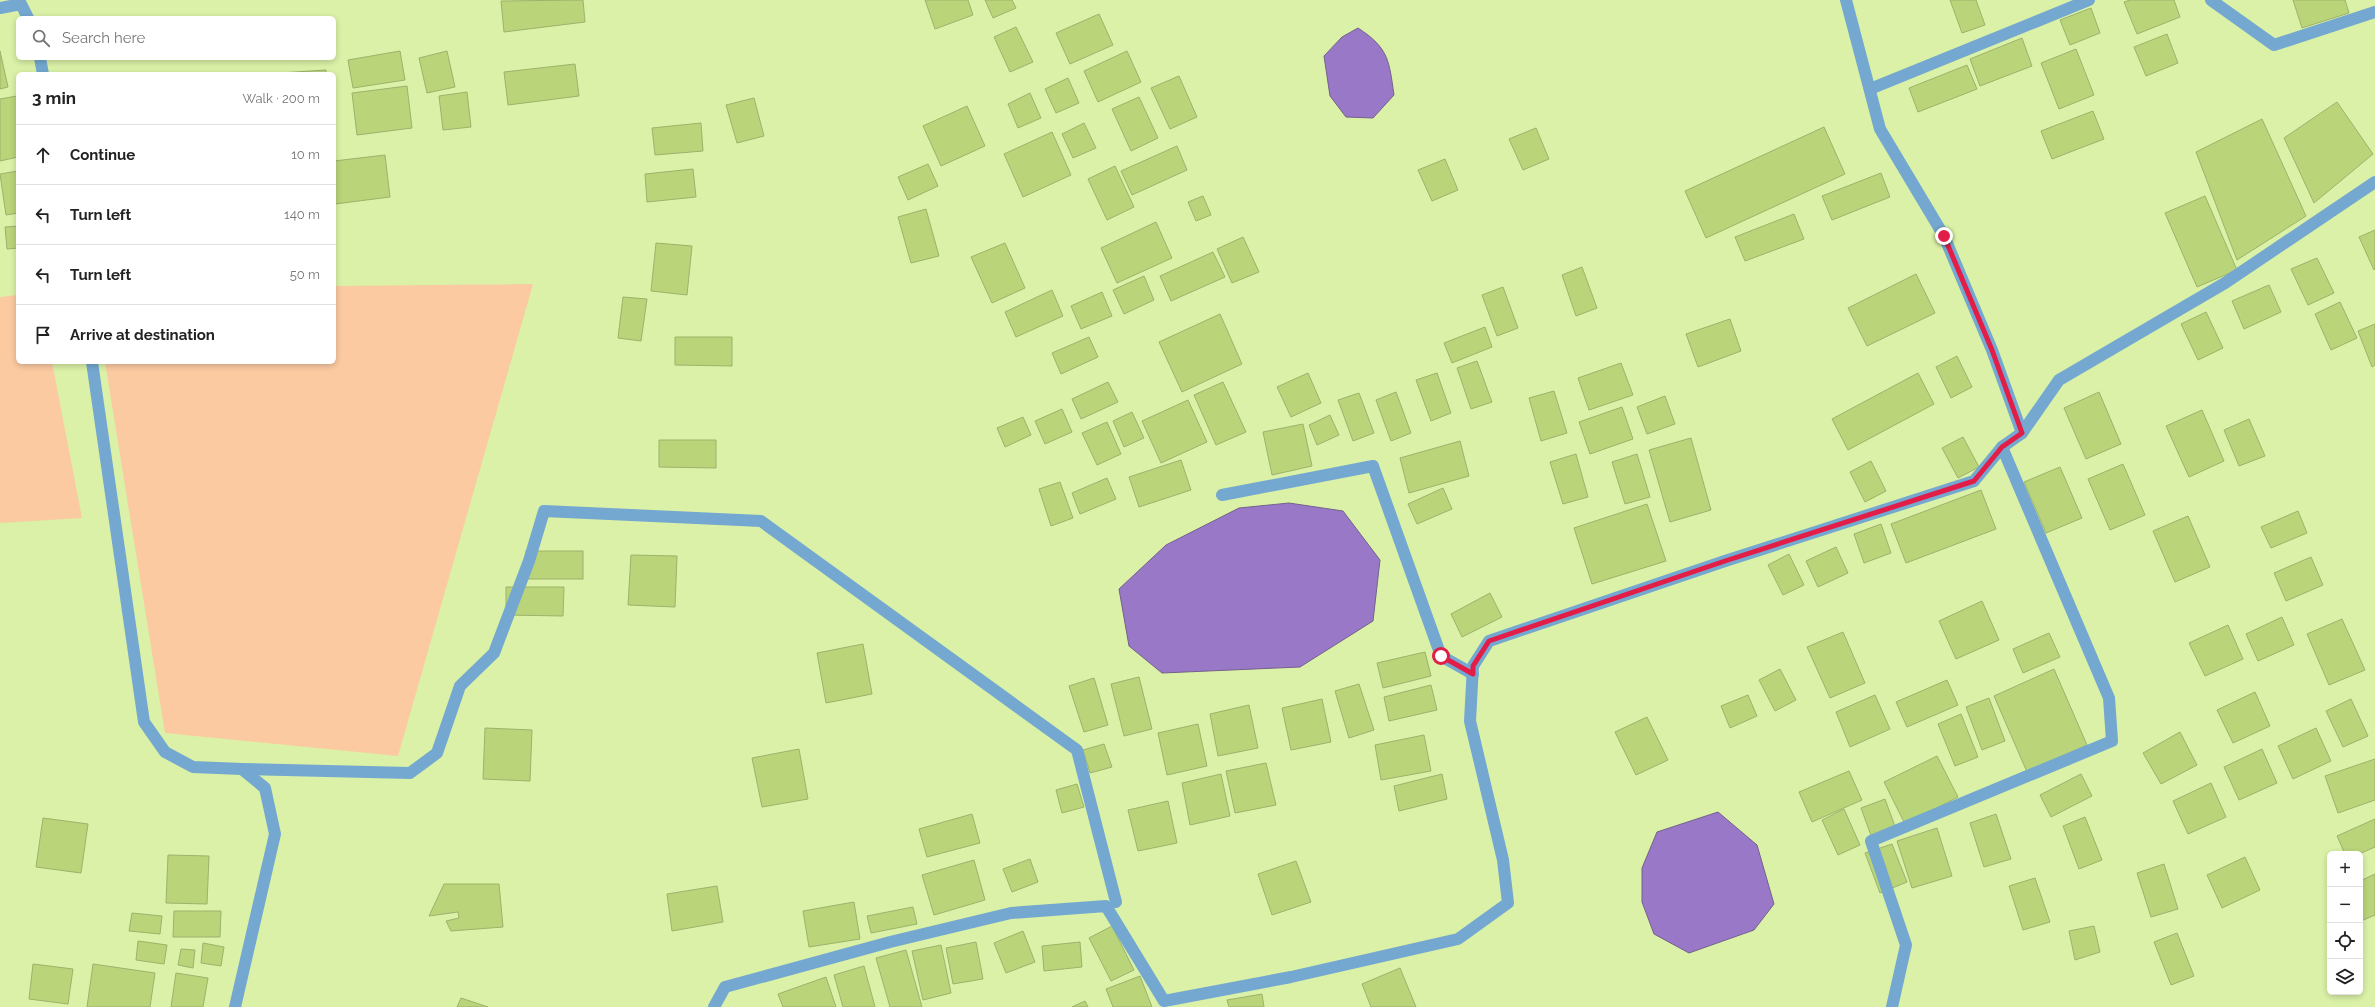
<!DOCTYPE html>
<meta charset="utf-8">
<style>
body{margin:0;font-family:Raleway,sans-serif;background:#f2f2f2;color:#222}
.controls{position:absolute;right:12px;bottom:12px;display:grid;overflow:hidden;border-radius:6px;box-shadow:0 2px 6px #0003}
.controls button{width:36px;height:36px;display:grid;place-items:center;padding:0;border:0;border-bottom:1px solid #e0e0e0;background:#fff;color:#222;font:20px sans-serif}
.stop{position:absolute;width:12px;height:12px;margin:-9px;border:3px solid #e11d48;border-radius:50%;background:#fff}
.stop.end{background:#e11d48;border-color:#fff;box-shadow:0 1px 4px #0008}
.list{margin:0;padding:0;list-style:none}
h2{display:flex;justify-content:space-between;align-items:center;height:52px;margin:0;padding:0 16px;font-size:17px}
h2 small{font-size:13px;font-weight:400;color:#767676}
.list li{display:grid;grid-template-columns:26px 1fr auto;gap:12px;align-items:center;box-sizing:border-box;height:60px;padding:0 16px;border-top:1px solid #e0e0e0}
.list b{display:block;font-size:15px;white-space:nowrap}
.list em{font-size:13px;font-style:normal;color:#767676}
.icon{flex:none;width:22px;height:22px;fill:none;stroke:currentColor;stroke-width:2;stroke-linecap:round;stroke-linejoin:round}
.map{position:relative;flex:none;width:2375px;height:1007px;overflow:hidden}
.search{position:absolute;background:#fff;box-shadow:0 2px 6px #0003;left:16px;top:16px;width:320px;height:44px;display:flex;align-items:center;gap:10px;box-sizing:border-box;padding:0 14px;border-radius:6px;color:#767676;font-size:15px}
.panel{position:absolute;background:#fff;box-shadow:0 2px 6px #0003;left:16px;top:72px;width:320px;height:292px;border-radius:6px}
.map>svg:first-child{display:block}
.green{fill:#fbcaa1}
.water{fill:#9979c7;stroke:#74608d}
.building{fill:#bad47a;stroke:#9db26b}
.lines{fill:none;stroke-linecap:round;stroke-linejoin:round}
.street{stroke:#74a8d0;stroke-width:12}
.route{stroke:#e11d48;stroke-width:5}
</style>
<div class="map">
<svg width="2375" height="1007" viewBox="0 0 2375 1007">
<rect width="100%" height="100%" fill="#daf1a7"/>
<g class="green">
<path d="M 533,284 L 398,756 L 165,733 L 105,362 L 334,362 L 334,286 Z"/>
<path d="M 18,295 L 18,362 L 52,362 L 82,518 L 0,523 L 0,297 Z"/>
</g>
<g class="water">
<path d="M 1358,28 C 1389,48 1389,61 1394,95 L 1373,118 L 1346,117 L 1330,96 L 1324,56 L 1342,37 Z"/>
<path d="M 1289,503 L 1343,511 L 1380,560 L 1373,621 L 1300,667 L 1162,673 L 1129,646 L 1119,589 L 1166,545 L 1239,508 Z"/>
<path d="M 1718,812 L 1757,845 L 1774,904 L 1754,930 L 1689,953 L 1654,934 L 1642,902 L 1642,868 L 1657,832 Z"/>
</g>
<g class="building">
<path d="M 583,0 L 585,22 L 504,32 L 501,1 Z"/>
<path d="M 925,0 L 968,0 L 973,15 L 935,29 Z"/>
<path d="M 985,0 L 1012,0 L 1016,8 L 993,18 Z"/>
<path d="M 1950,0 L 1976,0 L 1985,25 L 1962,33 Z"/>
<path d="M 2130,0 L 2174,0 L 2180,17 L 2137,34 L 2124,2 Z"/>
<path d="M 2293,0 L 2345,0 L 2349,13 L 2302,28 Z"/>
<path d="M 2091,8 L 2100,33 L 2070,45 L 2060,20 Z"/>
<path d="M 1099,14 L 1113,45 L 1070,64 L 1056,33 Z"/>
<path d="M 1016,27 L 1033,62 L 1010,72 L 994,37 Z"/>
<path d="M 2167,34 L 2178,63 L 2146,76 L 2134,47 Z"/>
<path d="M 2022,38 L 2032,66 L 1980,86 L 1970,59 Z"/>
<path d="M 2076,49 L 2094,95 L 2059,109 L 2041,63 Z"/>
<path d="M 0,51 L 8,87 L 0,89 Z"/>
<path d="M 400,51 L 405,80 L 353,88 L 348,60 Z"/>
<path d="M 447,51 L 455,87 L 427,93 L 419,58 Z"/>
<path d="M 1127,51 L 1141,82 L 1098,102 L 1084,71 Z"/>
<path d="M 575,64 L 579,96 L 508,105 L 504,72 Z"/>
<path d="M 1967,65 L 1977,89 L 1918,112 L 1909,88 Z"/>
<path d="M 326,70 L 326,74 L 280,74 L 280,73 Z"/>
<path d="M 1179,76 L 1197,117 L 1170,129 L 1151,88 Z"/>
<path d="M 1068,78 L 1079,103 L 1056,113 L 1045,89 Z"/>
<path d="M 407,86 L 412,128 L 357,135 L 352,93 Z"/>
<path d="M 467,92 L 471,127 L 443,130 L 439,96 Z"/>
<path d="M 1030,93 L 1041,118 L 1018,128 L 1008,104 Z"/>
<path d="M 17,96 L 18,157 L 0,161 L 0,99 Z"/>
<path d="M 1139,97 L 1158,138 L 1131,151 L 1112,109 Z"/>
<path d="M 754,98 L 764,136 L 737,143 L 726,105 Z"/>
<path d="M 2337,102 L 2373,154 L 2314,203 L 2284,138 Z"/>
<path d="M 967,106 L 985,146 L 941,166 L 923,126 Z"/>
<path d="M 2093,111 L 2104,139 L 2052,159 L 2041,131 Z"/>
<path d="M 2262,119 L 2306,216 L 2237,260 L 2196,152 Z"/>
<path d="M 701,123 L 703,151 L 655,155 L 652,128 Z"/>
<path d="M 1084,123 L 1096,148 L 1073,158 L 1062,134 Z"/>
<path d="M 1824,127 L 1845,174 L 1706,238 L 1685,191 Z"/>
<path d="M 1536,128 L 1549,159 L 1523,170 L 1509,139 Z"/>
<path d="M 1052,132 L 1071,175 L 1023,197 L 1004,154 Z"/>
<path d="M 1177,146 L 1187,170 L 1132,195 L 1121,171 Z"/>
<path d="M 385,155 L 390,197 L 335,204 L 334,161 Z"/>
<path d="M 1445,159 L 1458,190 L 1432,201 L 1418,170 Z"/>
<path d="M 928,164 L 938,186 L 908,200 L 898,177 Z"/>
<path d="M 1115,166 L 1134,207 L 1107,220 L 1088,179 Z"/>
<path d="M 693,169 L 696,197 L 647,202 L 645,174 Z"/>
<path d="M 18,171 L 18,213 L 6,215 L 0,174 Z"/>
<path d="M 1881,173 L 1890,197 L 1832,220 L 1822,196 Z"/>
<path d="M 1203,196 L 1211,215 L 1196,221 L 1188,202 Z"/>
<path d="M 2205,196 L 2237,270 L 2197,287 L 2165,213 Z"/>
<path d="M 926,209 L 939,256 L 911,263 L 898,217 Z"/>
<path d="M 1794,214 L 1804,239 L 1745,261 L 1735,237 Z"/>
<path d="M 1156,222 L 1172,258 L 1117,283 L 1101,248 Z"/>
<path d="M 18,226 L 18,248 L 7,249 L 5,227 Z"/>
<path d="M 2375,230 L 2375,269 L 2374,270 L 2359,237 Z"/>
<path d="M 1243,237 L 1259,272 L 1232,283 L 1217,249 Z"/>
<path d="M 656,243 L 692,246 L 687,295 L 651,291 Z"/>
<path d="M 1005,243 L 1025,288 L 992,303 L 971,257 Z"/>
<path d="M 1213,252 L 1225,277 L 1171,301 L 1160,276 Z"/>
<path d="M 2317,258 L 2334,293 L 2308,305 L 2291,269 Z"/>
<path d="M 1582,267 L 1597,308 L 1576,316 L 1562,275 Z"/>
<path d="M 1916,274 L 1935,313 L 1867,346 L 1848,308 Z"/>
<path d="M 1144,276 L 1154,300 L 1124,314 L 1113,290 Z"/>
<path d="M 2269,285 L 2281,312 L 2244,329 L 2232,301 Z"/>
<path d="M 1503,287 L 1518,328 L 1497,336 L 1482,295 Z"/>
<path d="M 1052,290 L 1063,316 L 1016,337 L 1005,312 Z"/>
<path d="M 1102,292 L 1112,316 L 1081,329 L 1071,306 Z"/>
<path d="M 623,297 L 647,299 L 641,341 L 618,338 Z"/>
<path d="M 2340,302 L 2357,338 L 2331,350 L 2315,314 Z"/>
<path d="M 2206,312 L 2223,348 L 2198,360 L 2181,324 Z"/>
<path d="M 1220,314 L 1242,364 L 1182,392 L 1159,342 Z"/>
<path d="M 1730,319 L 1741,351 L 1698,367 L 1686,334 Z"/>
<path d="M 2375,324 L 2375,365 L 2372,367 L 2358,331 Z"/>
<path d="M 1485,327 L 1492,347 L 1452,363 L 1444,343 Z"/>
<path d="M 675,337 L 732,337 L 732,366 L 675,365 Z"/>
<path d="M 1089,337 L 1098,357 L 1061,374 L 1052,353 Z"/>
<path d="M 1957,356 L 1972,387 L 1951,398 L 1936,367 Z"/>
<path d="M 1477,361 L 1492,402 L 1471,409 L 1457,368 Z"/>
<path d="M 1621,363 L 1633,395 L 1589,410 L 1578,378 Z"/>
<path d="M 1308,373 L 1321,403 L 1291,417 L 1277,387 Z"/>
<path d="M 1437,373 L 1451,413 L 1431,421 L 1416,380 Z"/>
<path d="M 1918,373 L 1934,404 L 1848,450 L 1832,419 Z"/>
<path d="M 1108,382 L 1118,402 L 1081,419 L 1072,399 Z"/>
<path d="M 1223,382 L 1246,432 L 1216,445 L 1194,395 Z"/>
<path d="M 1554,391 L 1567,433 L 1541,441 L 1529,398 Z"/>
<path d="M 1396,392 L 1411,433 L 1391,441 L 1376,400 Z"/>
<path d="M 2099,392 L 2121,444 L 2086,459 L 2064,408 Z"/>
<path d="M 1359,393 L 1374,433 L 1353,441 L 1338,400 Z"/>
<path d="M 1665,396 L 1675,424 L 1647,434 L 1637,407 Z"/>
<path d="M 1188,400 L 1207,442 L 1161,463 L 1142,421 Z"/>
<path d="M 1622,407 L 1633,439 L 1590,454 L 1579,422 Z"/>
<path d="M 1062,409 L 1072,432 L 1045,444 L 1035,421 Z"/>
<path d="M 2202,410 L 2224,461 L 2189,477 L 2166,426 Z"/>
<path d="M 1132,412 L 1144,438 L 1124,447 L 1113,421 Z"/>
<path d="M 1330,415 L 1339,435 L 1317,445 L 1309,425 Z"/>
<path d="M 1023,417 L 1031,435 L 1005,447 L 997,428 Z"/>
<path d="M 2249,419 L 2265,456 L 2239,466 L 2224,430 Z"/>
<path d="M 1107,422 L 1121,454 L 1097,465 L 1082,433 Z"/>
<path d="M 1303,424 L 1312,466 L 1272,475 L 1263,432 Z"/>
<path d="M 1963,437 L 1979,467 L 1958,478 L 1942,448 Z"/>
<path d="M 1691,438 L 1711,510 L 1670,522 L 1649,450 Z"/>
<path d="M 659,440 L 716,440 L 716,468 L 659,467 Z"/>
<path d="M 1460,441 L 1469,476 L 1409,493 L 1400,458 Z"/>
<path d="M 1576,454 L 1588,497 L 1563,504 L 1550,462 Z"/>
<path d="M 1637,454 L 1650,497 L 1625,504 L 1612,462 Z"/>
<path d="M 1181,460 L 1191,490 L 1139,507 L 1129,477 Z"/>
<path d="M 1871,461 L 1886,491 L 1865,502 L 1850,472 Z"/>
<path d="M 2123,464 L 2145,515 L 2110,530 L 2088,479 Z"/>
<path d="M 2060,467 L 2082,518 L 2046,533 L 2024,482 Z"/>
<path d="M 1107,478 L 1116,499 L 1080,514 L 1072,493 Z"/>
<path d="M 1060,482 L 1073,518 L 1051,526 L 1039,489 Z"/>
<path d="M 1443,488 L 1452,509 L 1417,524 L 1408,504 Z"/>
<path d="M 1981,490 L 1996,529 L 1906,563 L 1891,524 Z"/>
<path d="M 1647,504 L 1666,561 L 1592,584 L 1574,528 Z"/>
<path d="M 2298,511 L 2307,533 L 2271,548 L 2261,527 Z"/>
<path d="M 2188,516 L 2210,567 L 2175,582 L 2153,531 Z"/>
<path d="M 1881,524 L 1891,553 L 1864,563 L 1854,534 Z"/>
<path d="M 1836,547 L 1848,573 L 1818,587 L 1806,561 Z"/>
<rect x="526" y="551" width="57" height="28"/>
<path d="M 1789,554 L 1804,585 L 1783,595 L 1768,565 Z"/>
<path d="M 631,555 L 677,556 L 675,607 L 628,605 Z"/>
<path d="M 2311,557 L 2323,585 L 2286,601 L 2274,573 Z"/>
<path d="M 506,587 L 564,587 L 563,616 L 506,615 Z"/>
<path d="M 1490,593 L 1502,617 L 1462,637 L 1451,614 Z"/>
<path d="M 1982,601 L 1999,640 L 1956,659 L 1939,621 Z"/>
<path d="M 2282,617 L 2294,645 L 2258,661 L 2246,634 Z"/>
<path d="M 2342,619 L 2365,670 L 2329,685 L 2307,634 Z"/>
<path d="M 2228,625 L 2243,659 L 2205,676 L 2189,643 Z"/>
<path d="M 1843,632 L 1865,683 L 1830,698 L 1807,647 Z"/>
<path d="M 2049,633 L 2060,657 L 2023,673 L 2013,649 Z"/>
<path d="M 863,644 L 872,694 L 826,703 L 817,653 Z"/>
<path d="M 1425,652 L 1431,676 L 1383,688 L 1377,663 Z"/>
<path d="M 1780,669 L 1796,700 L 1775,711 L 1759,680 Z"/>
<path d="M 2054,669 L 2087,745 L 2027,772 L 1994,696 Z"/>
<path d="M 1139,677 L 1152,729 L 1124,736 L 1111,684 Z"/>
<path d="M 1094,678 L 1108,725 L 1084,732 L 1069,686 Z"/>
<path d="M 1947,680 L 1958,705 L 1907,727 L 1896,702 Z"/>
<path d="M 1359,684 L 1374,730 L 1349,738 L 1335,691 Z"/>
<path d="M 1431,685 L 1437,710 L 1389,721 L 1384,697 Z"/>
<path d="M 2255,692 L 2270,726 L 2233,743 L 2217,710 Z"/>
<path d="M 1748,695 L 1757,716 L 1730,728 L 1721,706 Z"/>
<path d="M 1875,695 L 1890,729 L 1850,747 L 1836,712 Z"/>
<path d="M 1989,698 L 2005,741 L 1982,750 L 1966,707 Z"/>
<path d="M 1322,699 L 1331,742 L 1291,750 L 1282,708 Z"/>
<path d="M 2351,699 L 2368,736 L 2343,747 L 2326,711 Z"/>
<path d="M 1249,705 L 1258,748 L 1218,756 L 1210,714 Z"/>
<path d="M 1961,714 L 1978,757 L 1955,766 L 1938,724 Z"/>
<path d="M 1647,717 L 1668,760 L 1636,775 L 1615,732 Z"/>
<path d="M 1198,724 L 1207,766 L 1167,775 L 1158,733 Z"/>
<path d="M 485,728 L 532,730 L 530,781 L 483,779 Z"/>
<path d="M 2316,728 L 2331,761 L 2293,779 L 2278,746 Z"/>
<path d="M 2180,732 L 2197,765 L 2161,784 L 2143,753 Z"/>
<path d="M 1424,735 L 1431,771 L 1381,780 L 1375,745 Z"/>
<path d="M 1104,744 L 1112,767 L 1090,773 L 1083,750 Z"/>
<path d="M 799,749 L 808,799 L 762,807 L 752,758 Z"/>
<path d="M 2262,749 L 2277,783 L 2239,800 L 2224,767 Z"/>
<path d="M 1937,756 L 1958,797 L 1905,824 L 1884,782 Z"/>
<path d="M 2375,759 L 2375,800 L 2338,813 L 2325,776 Z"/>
<path d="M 1266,763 L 1276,805 L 1235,813 L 1226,771 Z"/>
<path d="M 1849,771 L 1862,800 L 1812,822 L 1799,792 Z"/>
<path d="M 1221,774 L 1230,816 L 1190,825 L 1182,783 Z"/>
<path d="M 1442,774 L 1447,799 L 1399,811 L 1394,786 Z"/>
<path d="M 2081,774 L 2092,796 L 2051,817 L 2040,795 Z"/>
<path d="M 2211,783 L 2226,817 L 2188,834 L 2173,801 Z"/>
<path d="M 1077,784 L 1084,807 L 1062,813 L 1056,790 Z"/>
<path d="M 1885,799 L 1897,832 L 1873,841 L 1861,808 Z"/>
<path d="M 1168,801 L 1177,843 L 1138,851 L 1128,810 Z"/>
<path d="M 1844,809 L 1860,845 L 1838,855 L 1822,820 Z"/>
<path d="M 972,814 L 980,843 L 927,857 L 919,829 Z"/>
<path d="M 1996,814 L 2011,859 L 1984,867 L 1970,823 Z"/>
<path d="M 2085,817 L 2102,860 L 2079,869 L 2063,826 Z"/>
<path d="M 43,818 L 88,824 L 81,873 L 36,867 Z"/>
<path d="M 2375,819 L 2375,847 L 2359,854 L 2345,854 L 2337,836 Z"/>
<path d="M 1937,828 L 1952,876 L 1912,888 L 1897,841 Z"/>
<path d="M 1892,844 L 1907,882 L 1880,893 L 1865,853 Z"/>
<path d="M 168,855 L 209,856 L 207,904 L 166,903 Z"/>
<path d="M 2245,857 L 2260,890 L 2222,908 L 2207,875 Z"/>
<path d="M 1030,859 L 1038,882 L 1012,892 L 1003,869 Z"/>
<path d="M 974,860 L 985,900 L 934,915 L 922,875 Z"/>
<path d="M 1296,861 L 1311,902 L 1272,915 L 1258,874 Z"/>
<path d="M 2164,864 L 2178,909 L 2151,917 L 2137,873 Z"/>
<path d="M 2375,874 L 2375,915 L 2361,921 L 2360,881 Z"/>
<path d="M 2035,878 L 2050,922 L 2023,930 L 2009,886 Z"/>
<path d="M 444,884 L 499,884 L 503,927 L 451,931 L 446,921 L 459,918 L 458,912 L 429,916 Z"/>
<path d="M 717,886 L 723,922 L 672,931 L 667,894 Z"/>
<path d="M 854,902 L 860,939 L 809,947 L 803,911 Z"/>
<path d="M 913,907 L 917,924 L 871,933 L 867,916 Z"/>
<path d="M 174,911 L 221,911 L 220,937 L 173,937 Z"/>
<path d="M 132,913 L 162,916 L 160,934 L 129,931 Z"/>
<path d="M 1112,926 L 1134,970 L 1111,981 L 1089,938 Z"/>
<path d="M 2094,926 L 2100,952 L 2075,960 L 2069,931 Z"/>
<path d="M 1023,931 L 1035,962 L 1006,973 L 994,943 Z"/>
<path d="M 2177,933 L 2194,976 L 2171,985 L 2154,942 Z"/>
<path d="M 138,941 L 167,945 L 164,964 L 136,960 Z"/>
<path d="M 976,942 L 983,979 L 953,984 L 946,948 Z"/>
<path d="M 1080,942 L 1082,967 L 1044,971 L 1042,946 Z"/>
<path d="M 203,943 L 224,947 L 221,966 L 201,963 Z"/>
<path d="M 941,945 L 951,993 L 923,1000 L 912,951 Z"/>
<path d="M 181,949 L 195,950 L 193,968 L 178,965 Z"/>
<path d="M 906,950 L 922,1007 L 890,1007 L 876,958 Z"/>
<path d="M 33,964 L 73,969 L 68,1004 L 29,999 Z"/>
<path d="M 93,964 L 155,973 L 150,1007 L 87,1007 Z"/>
<path d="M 864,966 L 875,1007 L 843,1007 L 834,975 Z"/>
<path d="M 1400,968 L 1416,1007 L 1371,1007 L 1362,984 Z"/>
<path d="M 176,973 L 208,978 L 203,1007 L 171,1007 Z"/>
<path d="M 1140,976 L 1152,1007 L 1113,1007 L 1106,989 Z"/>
<path d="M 826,977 L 836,1007 L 783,1007 L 778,994 Z"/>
<path d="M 1262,994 L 1264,1007 L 1229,1007 L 1227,1000 Z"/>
<path d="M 461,998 L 488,1007 L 457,1007 Z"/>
<path d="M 1085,1001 L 1088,1007 L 1072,1007 Z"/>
</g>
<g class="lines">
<g class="street">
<path d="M 1846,0 L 1880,129 L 1944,236 L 1992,350 L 2022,433"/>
<path d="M 2211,0 L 2274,45 L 2375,12"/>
<path d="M 0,8 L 21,4 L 28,18"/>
<path d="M 40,58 L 43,74"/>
<path d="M 1870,89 L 2089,0"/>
<path d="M 92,362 L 144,722 L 165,752 L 193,767 L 242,769 L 265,788 L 275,834 L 235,1007"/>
<path d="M 1222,495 L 1373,466 L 1441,656 L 1473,674"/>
<path d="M 242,769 L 410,773 L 437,753 L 460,686 L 494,653 L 529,561 L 544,511 L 761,521 L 1077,750 L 1116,902"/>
<path d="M 714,1007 L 725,987 L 890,942 L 1011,913 L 1106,906 L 1164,1001 L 1291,977 L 1458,939 L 1508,903 L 1503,860 L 1470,721 L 1473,666 L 1489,641 L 1725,561 L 1974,481 L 2002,447 L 2022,433 L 2059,380 L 2225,283 L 2375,182"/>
<path d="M 1892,1007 L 1906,945 L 1871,841 L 2112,741 L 2109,698 L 2002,447"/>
</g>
</g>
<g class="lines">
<path class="route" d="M 1441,656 L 1473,674 L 1473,666 L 1489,641 L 1725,561 L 1974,481 L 2002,447 L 2022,433 L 1992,350 L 1944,236"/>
</g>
</svg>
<div class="controls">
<button>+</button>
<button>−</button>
<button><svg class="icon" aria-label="locate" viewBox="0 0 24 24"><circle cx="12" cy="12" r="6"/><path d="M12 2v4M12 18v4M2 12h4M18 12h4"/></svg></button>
<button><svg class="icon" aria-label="layers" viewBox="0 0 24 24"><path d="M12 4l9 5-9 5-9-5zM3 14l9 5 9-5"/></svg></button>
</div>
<div class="stop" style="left:1441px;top:656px"></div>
<div class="stop end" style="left:1944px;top:236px"></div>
<div class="search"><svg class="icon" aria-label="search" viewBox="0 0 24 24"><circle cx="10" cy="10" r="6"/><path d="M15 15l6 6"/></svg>Search here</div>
<section class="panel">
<h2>3 min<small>Walk · 200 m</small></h2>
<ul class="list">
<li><svg class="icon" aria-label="ahead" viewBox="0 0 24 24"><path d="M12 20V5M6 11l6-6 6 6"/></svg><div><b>Continue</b></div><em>10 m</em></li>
<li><svg class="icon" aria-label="left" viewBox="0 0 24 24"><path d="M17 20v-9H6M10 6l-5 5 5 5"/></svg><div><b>Turn left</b></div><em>140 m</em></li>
<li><svg class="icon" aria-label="left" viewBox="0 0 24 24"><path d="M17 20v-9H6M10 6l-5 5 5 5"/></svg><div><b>Turn left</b></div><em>50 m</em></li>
<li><svg class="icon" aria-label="arrive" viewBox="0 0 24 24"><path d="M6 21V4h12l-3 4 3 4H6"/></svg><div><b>Arrive at destination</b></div></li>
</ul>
</section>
</div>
